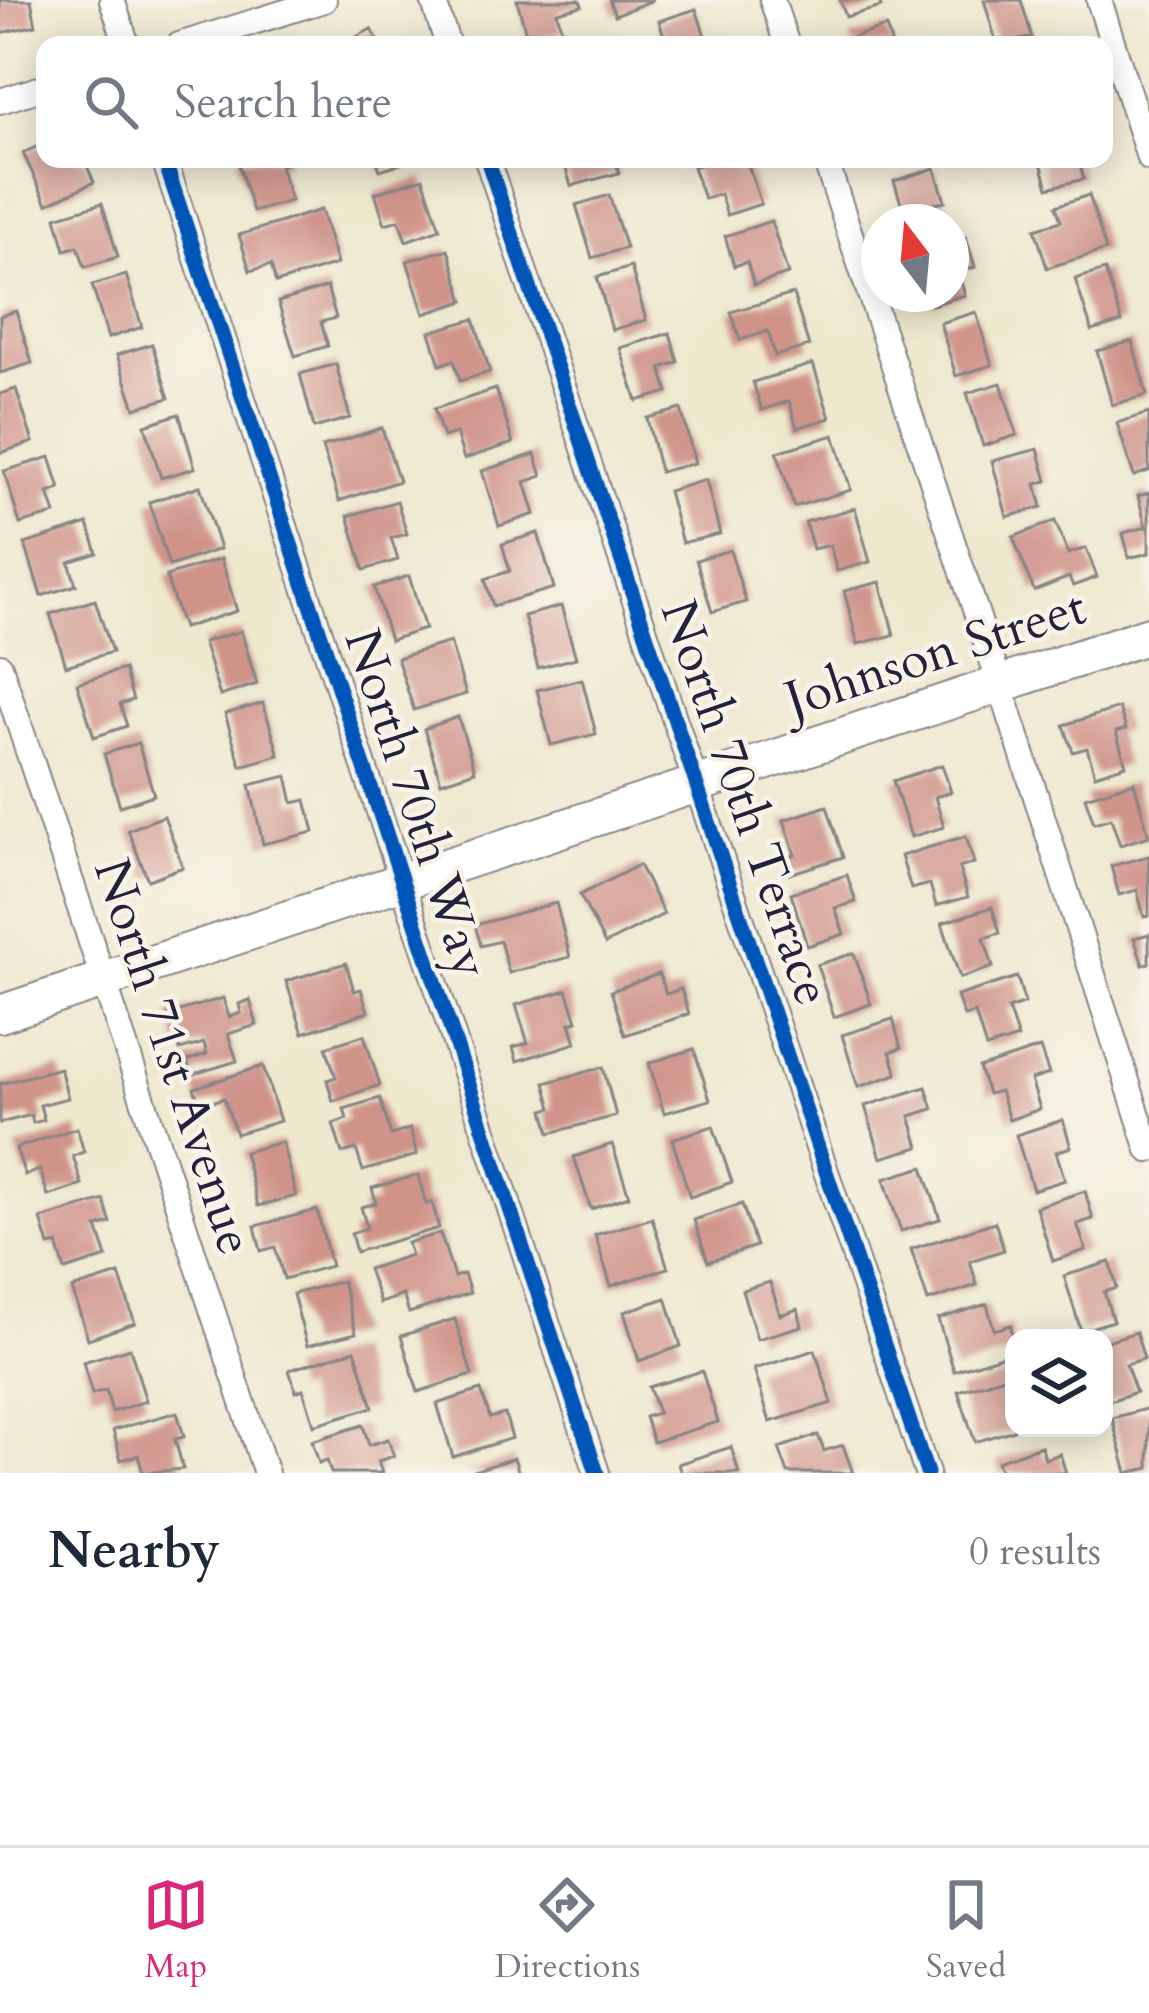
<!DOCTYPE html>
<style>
body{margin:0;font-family:Cardo,serif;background:#f2f2f3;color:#1f2937}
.controls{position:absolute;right:36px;bottom:36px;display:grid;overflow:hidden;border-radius:24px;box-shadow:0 6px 30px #0003}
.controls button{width:108px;height:108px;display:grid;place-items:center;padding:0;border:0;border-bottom:3px solid #e0e1e3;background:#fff;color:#1f2937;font:60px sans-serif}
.compass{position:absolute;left:861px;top:204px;width:108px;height:108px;border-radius:50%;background:#fff;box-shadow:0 6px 30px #0003;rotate:344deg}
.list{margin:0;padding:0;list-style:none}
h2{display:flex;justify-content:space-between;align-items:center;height:156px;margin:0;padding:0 48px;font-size:51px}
h2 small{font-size:39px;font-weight:400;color:#747a83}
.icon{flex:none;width:66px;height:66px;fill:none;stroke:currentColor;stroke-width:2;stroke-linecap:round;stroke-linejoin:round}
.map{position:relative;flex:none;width:1149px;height:1473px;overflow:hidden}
.search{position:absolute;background:#fff;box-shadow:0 6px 30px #0003;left:36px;right:36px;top:36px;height:132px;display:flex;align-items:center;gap:30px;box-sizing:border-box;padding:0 42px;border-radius:24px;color:#747a83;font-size:45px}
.sheet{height:372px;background:#fff}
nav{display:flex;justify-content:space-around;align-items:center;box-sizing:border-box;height:168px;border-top:3px solid #e0e1e3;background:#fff;font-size:33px;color:#747a83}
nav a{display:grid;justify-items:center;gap:6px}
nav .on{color:#db2777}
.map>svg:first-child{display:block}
.building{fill:#cf938a}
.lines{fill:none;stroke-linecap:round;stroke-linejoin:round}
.street-casing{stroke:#888585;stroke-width:28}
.secondary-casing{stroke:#888585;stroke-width:40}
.street{stroke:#fff;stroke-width:24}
.secondary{stroke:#fff;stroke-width:36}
.cycleway-casing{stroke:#f7f3e8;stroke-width:22}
.cycleway{stroke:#0057b8;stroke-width:15}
.labels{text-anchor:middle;stroke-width:9;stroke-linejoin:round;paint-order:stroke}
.street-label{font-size:51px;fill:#22223b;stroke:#f7f3e8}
</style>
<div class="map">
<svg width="1149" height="1473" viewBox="0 0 1149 1473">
<rect width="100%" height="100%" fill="#f7f3e8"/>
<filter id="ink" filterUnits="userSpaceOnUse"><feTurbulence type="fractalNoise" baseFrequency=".00833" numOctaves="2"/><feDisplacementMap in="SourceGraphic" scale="24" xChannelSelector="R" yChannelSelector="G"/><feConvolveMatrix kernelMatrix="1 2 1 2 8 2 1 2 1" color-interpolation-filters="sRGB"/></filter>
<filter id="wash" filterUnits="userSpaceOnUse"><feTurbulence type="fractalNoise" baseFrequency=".004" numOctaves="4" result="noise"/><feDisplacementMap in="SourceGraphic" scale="48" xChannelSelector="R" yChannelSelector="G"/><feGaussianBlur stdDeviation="2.7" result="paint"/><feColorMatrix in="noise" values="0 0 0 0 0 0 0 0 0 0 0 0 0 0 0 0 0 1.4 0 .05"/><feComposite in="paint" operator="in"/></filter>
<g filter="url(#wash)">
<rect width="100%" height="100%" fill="#eee8cf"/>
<g id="blocks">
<g class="building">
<path d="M 0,0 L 31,0 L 36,25 L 1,33 Z"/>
<path d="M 517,0 L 580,0 L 582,6 L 557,12 L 562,32 L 528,41 Z"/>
<path d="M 609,0 L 653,0 L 615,15 Z"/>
<path d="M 840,0 L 879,0 L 881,7 L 846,17 Z"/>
<path d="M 984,0 L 1021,0 L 1032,37 L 997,45 Z"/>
<path d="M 696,9 L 708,45 L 667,45 L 659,21 Z"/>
<path d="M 886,27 L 892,45 L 853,45 L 850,38 Z"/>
<path d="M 371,29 L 380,45 L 342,45 Z"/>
<path d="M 45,143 L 45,159 L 84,159 L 94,182 L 47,204 L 23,153 Z"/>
<path d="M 237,159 L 287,159 L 288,163 L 280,166 L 291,201 L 253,212 Z"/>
<path d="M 376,159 L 413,159 L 413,160 L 380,170 Z"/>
<path d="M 563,159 L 615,159 L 619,173 L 571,186 Z"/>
<path d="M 718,159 L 746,159 L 761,204 L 727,215 L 720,194 L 704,199 L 693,167 Z"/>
<path d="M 1040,159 L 1078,159 L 1084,179 L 1048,188 Z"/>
<path d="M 935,168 L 945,201 L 936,203 L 941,222 L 907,222 L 894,181 Z"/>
<path d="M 423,178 L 440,229 L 406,241 L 399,220 L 385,224 L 375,193 Z"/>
<path d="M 609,195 L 626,248 L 592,258 L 576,205 Z"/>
<path d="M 1089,195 L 1106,250 L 1047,268 L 1035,229 L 1061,221 L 1056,206 Z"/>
<path d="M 102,203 L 118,257 L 85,267 L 78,246 L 65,250 L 56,217 Z"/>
<path d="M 321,210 L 337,264 L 276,283 L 271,265 L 250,271 L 239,235 Z"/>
<path d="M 771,221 L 788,274 L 754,285 L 747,262 L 734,266 L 725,236 Z"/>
<path d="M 966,237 L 975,267 L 958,272 L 965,295 L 932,305 L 929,294 L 951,294 L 951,241 Z"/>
<path d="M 448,249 L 464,301 L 424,314 L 407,261 Z"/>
<path d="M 631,267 L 646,320 L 612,330 L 597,277 Z"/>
<path d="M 1105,270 L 1122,322 L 1092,331 L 1075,279 Z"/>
<path d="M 126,275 L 142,327 L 108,338 L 92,285 Z"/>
<path d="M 327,287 L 336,318 L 321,322 L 328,346 L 295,356 L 278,302 Z"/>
<path d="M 793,294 L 809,346 L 775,356 L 768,331 L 740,340 L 731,312 Z"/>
<path d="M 16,311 L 32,363 L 0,373 L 0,316 Z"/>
<path d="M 976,312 L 992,365 L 956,376 L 940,323 Z"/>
<path d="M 474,319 L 490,372 L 460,381 L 454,360 L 440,365 L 430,332 Z"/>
<path d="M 670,333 L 678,362 L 661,368 L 668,392 L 637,401 L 620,348 Z"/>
<path d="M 1132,341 L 1147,395 L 1112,405 L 1097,351 Z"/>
<path d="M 152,344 L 169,398 L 135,408 L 117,355 Z"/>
<path d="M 336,364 L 350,418 L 314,428 L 300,374 Z"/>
<path d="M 813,364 L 830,418 L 797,428 L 789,401 L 762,410 L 753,382 Z"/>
<path d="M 1001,383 L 1017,435 L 983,446 L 967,393 Z"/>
<path d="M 16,389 L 33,442 L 0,453 L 0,394 Z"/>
<path d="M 496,389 L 513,443 L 464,459 L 456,433 L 443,437 L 434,409 Z"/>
<path d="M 681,409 L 695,463 L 660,472 L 647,418 Z"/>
<path d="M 1149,413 L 1149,471 L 1134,476 L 1117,423 Z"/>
<path d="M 179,414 L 195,468 L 161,478 L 145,425 Z"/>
<path d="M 382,428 L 399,481 L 339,501 L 322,447 Z"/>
<path d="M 834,435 L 851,490 L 794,507 L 777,452 Z"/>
<path d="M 1038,449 L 1047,481 L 1036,484 L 1042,507 L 1007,517 L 992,461 Z"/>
<path d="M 535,454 L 542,476 L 525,482 L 535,514 L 499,526 L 482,471 Z"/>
<path d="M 50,457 L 60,489 L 48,493 L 55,514 L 20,524 L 4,471 Z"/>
<path d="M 706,480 L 720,534 L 682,543 L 668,491 Z"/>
<path d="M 200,486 L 220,549 L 169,566 L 149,502 Z"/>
<path d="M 1149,493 L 1149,553 L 1129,558 L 1123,533 L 1146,527 L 1138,496 Z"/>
<path d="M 397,501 L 407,534 L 391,538 L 398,560 L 364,570 L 348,516 Z"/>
<path d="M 855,508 L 870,562 L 837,571 L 830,545 L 813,549 L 805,522 Z"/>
<path d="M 1055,521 L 1068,554 L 1086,548 L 1097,577 L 1073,586 L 1069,577 L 1034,591 L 1013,537 Z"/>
<path d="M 88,524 L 97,553 L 69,562 L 76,585 L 41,596 L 25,544 Z"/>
<path d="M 538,533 L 554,588 L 493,606 L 485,579 L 510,571 L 502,544 Z"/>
<path d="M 730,550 L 746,602 L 712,612 L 696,560 Z"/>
<path d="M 221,559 L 237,611 L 183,628 L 166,576 Z"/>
<path d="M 409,576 L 425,629 L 390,640 L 374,587 Z"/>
<path d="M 880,582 L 894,635 L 858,644 L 844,591 Z"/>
<path d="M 95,600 L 112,652 L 66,666 L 50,614 Z"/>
<path d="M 561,606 L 576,658 L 538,668 L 524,616 Z"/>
<path d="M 241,631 L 257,684 L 220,696 L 203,642 Z"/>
<path d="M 450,642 L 466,694 L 414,710 L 397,658 Z"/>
<path d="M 124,669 L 133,700 L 120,704 L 127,726 L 94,737 L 77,683 Z"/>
<path d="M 582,679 L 596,734 L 551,745 L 537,690 Z"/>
<path d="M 263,703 L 279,755 L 241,766 L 225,714 Z"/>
<path d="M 1119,708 L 1126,729 L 1116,732 L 1126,765 L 1095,775 L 1087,748 L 1073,752 L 1064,725 Z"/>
<path d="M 458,717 L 475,771 L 441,782 L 424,729 Z"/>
<path d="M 138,743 L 154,795 L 120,806 L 104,754 Z"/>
<path d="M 942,765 L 951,792 L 935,797 L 944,827 L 911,837 L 893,781 Z"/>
<path d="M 287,776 L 293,803 L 306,800 L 314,832 L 263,844 L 250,785 Z"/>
<path d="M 1134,782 L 1149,836 L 1120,845 L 1111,818 L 1094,823 L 1085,797 Z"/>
<path d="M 827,806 L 843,857 L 789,874 L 784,858 L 795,855 L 784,820 Z"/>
<path d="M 164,816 L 183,867 L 148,880 L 128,830 Z"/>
<path d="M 966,836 L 974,863 L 959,868 L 968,897 L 936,906 L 930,884 L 911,889 L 901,856 Z"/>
<path d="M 1149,856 L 1149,916 L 1144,917 L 1137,890 L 1119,895 L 1111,866 Z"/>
<path d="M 639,865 L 664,914 L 605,944 L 580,895 Z"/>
<path d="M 847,875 L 856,902 L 835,908 L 844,934 L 807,946 L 791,893 Z"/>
<path d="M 556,903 L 570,957 L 509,973 L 500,941 L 481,946 L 475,925 Z"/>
<path d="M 992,907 L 1000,933 L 984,938 L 993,967 L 960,978 L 942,923 Z"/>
<path d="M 1149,934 L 1149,963 L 1143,965 L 1134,938 Z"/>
<path d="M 854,953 L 871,1004 L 834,1017 L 817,965 Z"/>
<path d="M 346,963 L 354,991 L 361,989 L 368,1012 L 303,1033 L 286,981 Z"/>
<path d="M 659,974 L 666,994 L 681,989 L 689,1014 L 625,1035 L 611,991 Z"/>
<path d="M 1017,977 L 1025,1003 L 1008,1009 L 1018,1038 L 986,1048 L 975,1013 L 964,1016 L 957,996 Z"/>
<path d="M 567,990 L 577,1021 L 570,1023 L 576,1043 L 517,1061 L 513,1047 L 528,1043 L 516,1005 Z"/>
<path d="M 223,998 L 229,1017 L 241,1013 L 239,1004 L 250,1000 L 257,1025 L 228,1034 L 237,1061 L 191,1075 L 187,1061 L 207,1054 L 204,1043 L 180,1050 L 169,1014 Z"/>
<path d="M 893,1019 L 901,1048 L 890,1052 L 897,1074 L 858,1087 L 842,1035 Z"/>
<path d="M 364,1035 L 380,1085 L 333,1101 L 327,1080 L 336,1077 L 326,1047 Z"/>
<path d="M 1040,1048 L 1049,1074 L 1031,1080 L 1040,1109 L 1009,1120 L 1000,1091 L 988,1094 L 979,1068 Z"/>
<path d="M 694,1049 L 710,1100 L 664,1113 L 649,1063 Z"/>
<path d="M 263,1066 L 280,1121 L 236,1134 L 224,1098 L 200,1106 L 194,1088 Z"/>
<path d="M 603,1067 L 616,1116 L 550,1133 L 544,1110 L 552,1108 L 545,1083 Z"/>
<path d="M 60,1068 L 68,1098 L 40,1105 L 44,1120 L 33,1123 L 31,1115 L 0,1123 L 0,1084 Z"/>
<path d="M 926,1087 L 933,1109 L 910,1116 L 919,1147 L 881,1158 L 865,1106 Z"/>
<path d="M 380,1098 L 391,1135 L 410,1129 L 417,1155 L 363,1171 L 356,1149 L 342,1153 L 333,1124 L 347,1119 L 344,1109 Z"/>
<path d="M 1063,1120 L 1071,1147 L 1056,1152 L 1065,1180 L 1033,1190 L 1016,1135 Z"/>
<path d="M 713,1126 L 732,1182 L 690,1197 L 672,1139 Z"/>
<path d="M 77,1128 L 84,1152 L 73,1156 L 82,1185 L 48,1196 L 40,1170 L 25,1175 L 16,1148 Z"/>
<path d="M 282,1142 L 296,1196 L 258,1206 L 244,1152 Z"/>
<path d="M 612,1144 L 629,1196 L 591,1209 L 574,1157 Z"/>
<path d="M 923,1167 L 940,1219 L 901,1231 L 884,1179 Z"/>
<path d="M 418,1175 L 426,1204 L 432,1202 L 439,1228 L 356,1252 L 351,1233 L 367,1228 L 361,1207 L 376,1203 L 372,1188 Z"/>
<path d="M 1085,1191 L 1093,1219 L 1077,1224 L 1086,1250 L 1053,1261 L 1036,1207 Z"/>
<path d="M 104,1200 L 111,1223 L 97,1227 L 107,1257 L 65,1270 L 57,1244 L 49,1246 L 41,1219 Z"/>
<path d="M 742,1204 L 756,1246 L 708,1262 L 694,1220 Z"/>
<path d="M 317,1210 L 331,1266 L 284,1279 L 275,1247 L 261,1251 L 255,1226 Z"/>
<path d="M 652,1218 L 668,1268 L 611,1286 L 595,1235 Z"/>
<path d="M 995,1222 L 1004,1250 L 970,1261 L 977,1285 L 928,1301 L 911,1249 Z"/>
<path d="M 440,1233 L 454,1277 L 464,1274 L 470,1293 L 409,1313 L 403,1295 L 380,1303 L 368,1269 L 411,1255 L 407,1243 Z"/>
<path d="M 1110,1262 L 1117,1288 L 1104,1292 L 1113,1321 L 1081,1331 L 1064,1276 Z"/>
<path d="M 119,1274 L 135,1323 L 88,1339 L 72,1289 Z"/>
<path d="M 342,1281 L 356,1333 L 307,1346 L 293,1294 Z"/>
<path d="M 770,1282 L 780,1315 L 798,1309 L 802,1326 L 757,1339 L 742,1290 Z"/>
<path d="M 666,1298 L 681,1346 L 639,1361 L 624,1312 Z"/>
<path d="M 987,1304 L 994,1330 L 1011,1325 L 1014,1352 L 954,1371 L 938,1319 Z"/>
<path d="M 455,1319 L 472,1375 L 418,1392 L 401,1336 Z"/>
<path d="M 1136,1332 L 1144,1359 L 1126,1364 L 1136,1392 L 1104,1403 L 1104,1342 Z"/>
<path d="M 130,1348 L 146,1401 L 112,1412 L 106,1390 L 92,1394 L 83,1362 Z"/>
<path d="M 355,1350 L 373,1407 L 314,1425 L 303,1389 L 296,1392 L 289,1370 Z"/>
<path d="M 815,1350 L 832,1403 L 770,1422 L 754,1369 Z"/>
<path d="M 702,1371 L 718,1422 L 653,1442 L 645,1417 L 658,1413 L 649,1387 Z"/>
<path d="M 1014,1374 L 1014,1430 L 975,1442 L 958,1391 Z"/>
<path d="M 481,1390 L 490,1418 L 505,1414 L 512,1438 L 453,1457 L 437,1404 Z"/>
<path d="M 1149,1408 L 1149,1468 L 1127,1473 L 1112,1418 Z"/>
<path d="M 177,1412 L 184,1437 L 175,1439 L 183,1469 L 143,1473 L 138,1455 L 121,1460 L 113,1430 Z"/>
<path d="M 363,1425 L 369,1445 L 388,1439 L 394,1456 L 378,1461 L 382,1473 L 331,1473 L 327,1460 L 319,1463 L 312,1441 Z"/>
<path d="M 818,1435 L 824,1451 L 843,1445 L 853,1473 L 788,1473 L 779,1448 Z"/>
<path d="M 1041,1446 L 1045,1459 L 1060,1454 L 1066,1473 L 1001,1473 L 997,1461 Z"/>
<path d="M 731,1447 L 739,1473 L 681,1473 L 678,1464 Z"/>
<path d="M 514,1458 L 519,1473 L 470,1473 L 470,1472 Z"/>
</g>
</g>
</g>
<g filter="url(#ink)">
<use href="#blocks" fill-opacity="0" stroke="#888585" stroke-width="3"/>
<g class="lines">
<defs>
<g id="street">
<path d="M 112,0 L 127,45"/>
<path d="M 433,0 L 448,45"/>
<path d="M 772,0 L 787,45"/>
<path d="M 1099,0 L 1149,158"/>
<path d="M 179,45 L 324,0"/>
<path d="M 0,101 L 45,87"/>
<path d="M 164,159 L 597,1473"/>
<path d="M 487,159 L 927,1473"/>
<path d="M 825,159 L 1000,684 L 1149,1150"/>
<path d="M 0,666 L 266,1473"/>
</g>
<path id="secondary" d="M 0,1014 L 1149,635"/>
</defs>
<use href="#street" class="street-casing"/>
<use href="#secondary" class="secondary-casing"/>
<use href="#street" class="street"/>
<use href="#secondary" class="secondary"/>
<defs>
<g id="cycleway">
<path d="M 164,159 L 597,1473"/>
<path d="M 487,159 L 927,1473"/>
</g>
</defs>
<use href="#cycleway" class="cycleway-casing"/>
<use href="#cycleway" class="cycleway"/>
</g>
</g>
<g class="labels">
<g class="street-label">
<text transform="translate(935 652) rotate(-18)" y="18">Johnson Street</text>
<text transform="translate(747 802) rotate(71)" y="18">North 70th Terrace</text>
<text transform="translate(418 803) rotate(72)" y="18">North 70th Way</text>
<text transform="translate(175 1056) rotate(72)" y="18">North 71st Avenue</text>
</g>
</g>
</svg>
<div class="controls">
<button><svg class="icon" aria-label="layers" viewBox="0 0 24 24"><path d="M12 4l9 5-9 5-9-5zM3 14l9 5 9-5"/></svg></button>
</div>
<svg class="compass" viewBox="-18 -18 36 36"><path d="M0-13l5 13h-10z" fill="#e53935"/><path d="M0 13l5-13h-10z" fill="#747a83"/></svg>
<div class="search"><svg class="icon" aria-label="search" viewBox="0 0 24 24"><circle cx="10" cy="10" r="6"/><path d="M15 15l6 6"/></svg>Search here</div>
</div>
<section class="sheet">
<h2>Nearby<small>0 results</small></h2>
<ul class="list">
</ul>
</section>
<nav>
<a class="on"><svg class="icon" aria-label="map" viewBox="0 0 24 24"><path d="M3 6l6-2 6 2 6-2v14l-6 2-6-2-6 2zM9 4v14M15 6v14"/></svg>Map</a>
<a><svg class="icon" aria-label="directions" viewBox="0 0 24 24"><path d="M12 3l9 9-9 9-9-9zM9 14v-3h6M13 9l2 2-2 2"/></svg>Directions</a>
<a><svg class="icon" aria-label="saved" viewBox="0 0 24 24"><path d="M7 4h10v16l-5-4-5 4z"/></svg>Saved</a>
</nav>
